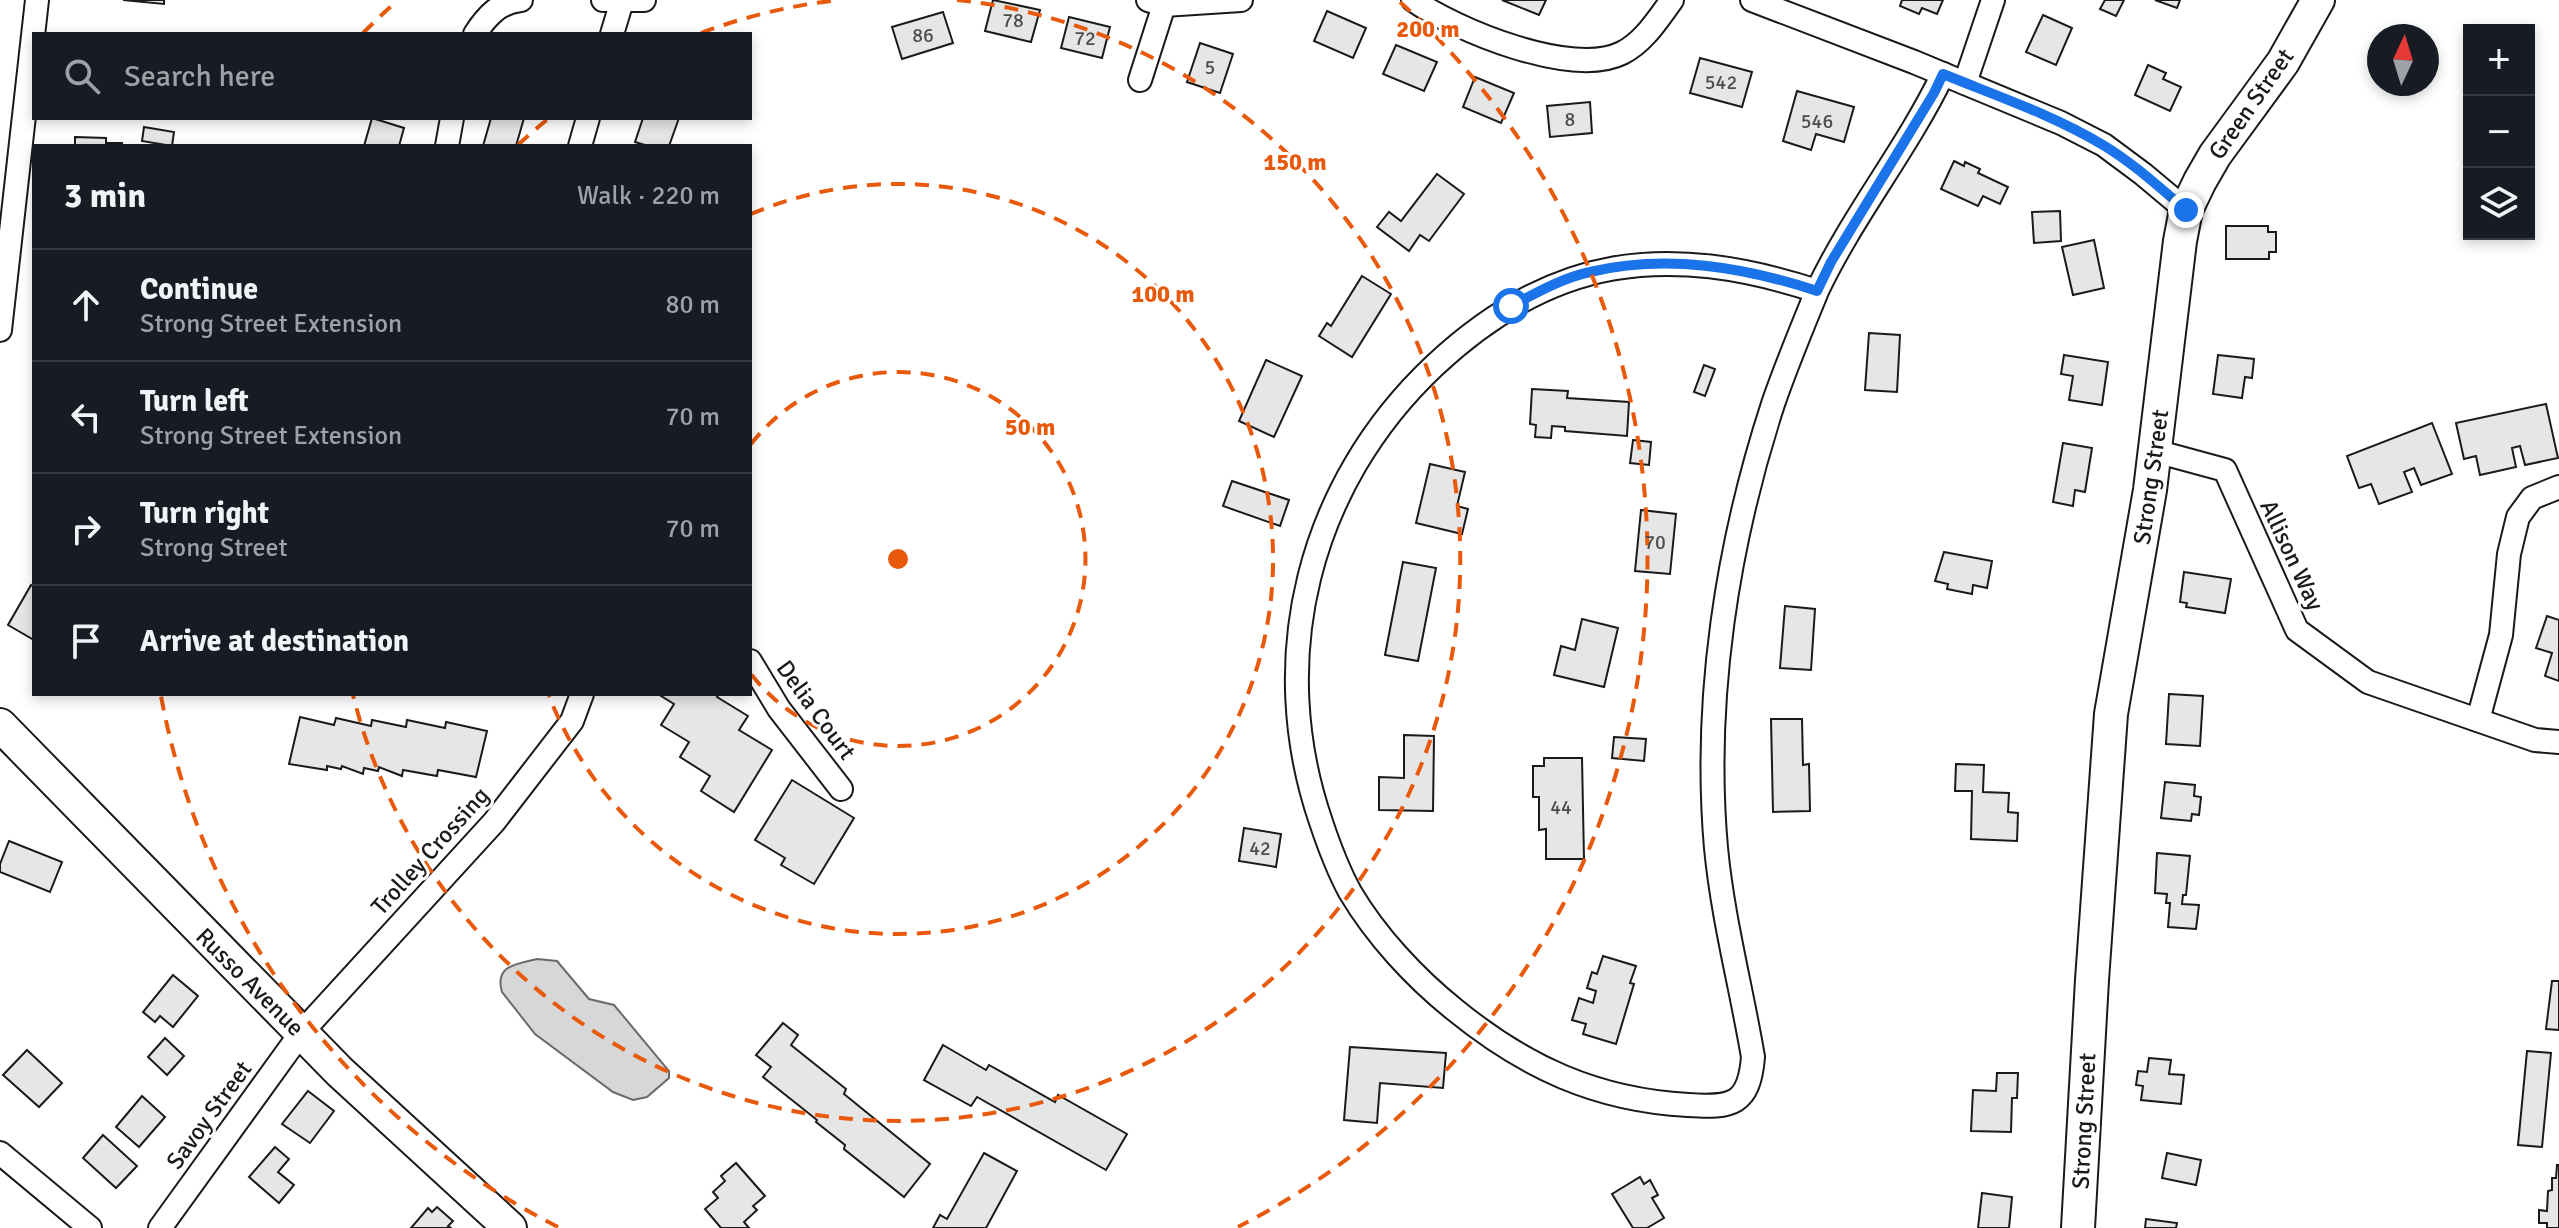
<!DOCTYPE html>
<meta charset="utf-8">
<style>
body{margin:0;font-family:Signika,sans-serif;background:#242831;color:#f1f3f6}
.controls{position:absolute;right:24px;top:24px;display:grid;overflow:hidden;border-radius:0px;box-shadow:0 4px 12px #0003}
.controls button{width:72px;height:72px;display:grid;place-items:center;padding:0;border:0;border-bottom:2px solid #363941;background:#171b24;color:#f1f3f6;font:40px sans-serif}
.compass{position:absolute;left:2367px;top:24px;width:72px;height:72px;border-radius:50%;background:#171b24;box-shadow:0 4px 12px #0003;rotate:4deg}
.stop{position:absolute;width:24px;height:24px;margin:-18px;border:6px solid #1a73e8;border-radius:50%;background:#fff}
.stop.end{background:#1a73e8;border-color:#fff;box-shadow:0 2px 8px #0008}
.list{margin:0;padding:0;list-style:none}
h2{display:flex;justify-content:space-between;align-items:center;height:104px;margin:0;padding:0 32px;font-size:34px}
h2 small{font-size:26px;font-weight:400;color:#9ea1a6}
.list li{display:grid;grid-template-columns:52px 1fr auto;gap:24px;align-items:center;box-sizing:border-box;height:112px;padding:0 32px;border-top:2px solid #363941}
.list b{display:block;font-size:30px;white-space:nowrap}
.list p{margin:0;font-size:26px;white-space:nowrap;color:#9ea1a6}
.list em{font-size:26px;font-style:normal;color:#9ea1a6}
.icon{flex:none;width:44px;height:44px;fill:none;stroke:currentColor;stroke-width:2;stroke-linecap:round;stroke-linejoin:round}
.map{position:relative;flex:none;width:2559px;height:1228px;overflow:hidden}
.search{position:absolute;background:#171b24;box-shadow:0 4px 12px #0003;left:32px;top:32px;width:720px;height:88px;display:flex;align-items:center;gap:20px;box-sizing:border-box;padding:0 28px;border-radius:0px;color:#9ea1a6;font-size:30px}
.panel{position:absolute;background:#171b24;box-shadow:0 4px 12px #0003;left:32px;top:144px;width:720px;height:552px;border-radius:0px}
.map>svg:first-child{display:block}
.water{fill:#d7d7d7;stroke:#6a6a6a;stroke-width:2}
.building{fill:#e6e6e6;stroke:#1a1a1a;stroke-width:2}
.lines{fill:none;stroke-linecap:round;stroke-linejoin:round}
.street-casing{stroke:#1a1a1a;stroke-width:26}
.secondary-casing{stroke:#1a1a1a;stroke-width:36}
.street{stroke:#fff;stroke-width:22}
.secondary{stroke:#fff;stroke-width:32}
.route{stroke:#1a73e8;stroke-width:10}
.ring{fill:none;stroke:#e8590c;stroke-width:4;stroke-dasharray:14 10}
.labels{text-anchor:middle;stroke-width:6;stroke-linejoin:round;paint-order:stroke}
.number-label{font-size:20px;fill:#4d4d4d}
.street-label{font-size:24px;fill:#1a1a1a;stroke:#fff}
.centre{fill:#e8590c;stroke:#fff;stroke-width:4}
.ring-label{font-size:24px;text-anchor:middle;font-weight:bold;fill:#e8590c;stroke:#fff;stroke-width:6;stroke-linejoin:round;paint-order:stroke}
</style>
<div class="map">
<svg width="2559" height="1228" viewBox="0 0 2559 1228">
<rect width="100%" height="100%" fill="#fff"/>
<path class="water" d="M 537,959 L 557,961 L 589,999 L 614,1005 L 669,1071 L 669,1078 L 647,1097 L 633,1100 L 613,1092 L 535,1034 L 502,992 C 494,965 517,964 537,959 Z"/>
<g class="building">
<path d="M 123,0 L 164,0 L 164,4 Z"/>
<path d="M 993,0 L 1040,10 L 1031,42 L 985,31 Z"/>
<path d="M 1502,0 L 1546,0 L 1539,15 Z"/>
<path d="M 1902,0 L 1943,0 L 1937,14 L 1922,8 L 1919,14 L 1900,6 Z"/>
<path d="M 2105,0 L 2124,0 L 2116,16 L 2100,9 Z"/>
<path d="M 2155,0 L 2180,0 L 2177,8 Z"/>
<path d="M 1327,11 L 1366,28 L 1353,58 L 1314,41 Z"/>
<path d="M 943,12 L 953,43 L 902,59 L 892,27 Z"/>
<path d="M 2043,15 L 2072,28 L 2056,65 L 2026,52 Z"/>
<path d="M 1069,17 L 1110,27 L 1102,58 L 1061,48 Z"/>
<path d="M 1200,43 L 1233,54 L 1220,93 L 1187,82 Z"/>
<path d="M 1396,45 L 1437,62 L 1424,91 L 1383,74 Z"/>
<path d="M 1700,58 L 1752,72 L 1742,107 L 1690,93 Z"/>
<path d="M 2148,65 L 2166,73 L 2163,79 L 2181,87 L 2170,111 L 2135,95 Z"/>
<path d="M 1475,77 L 1514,93 L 1501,123 L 1463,107 Z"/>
<path d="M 1797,91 L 1854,107 L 1844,142 L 1816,134 L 1811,150 L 1783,141 Z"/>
<path d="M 1590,102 L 1592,133 L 1550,137 L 1547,106 Z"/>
<path d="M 372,118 L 404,128 L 399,146 L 364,146 Z"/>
<path d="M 491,118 L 524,118 L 516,146 L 483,146 Z"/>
<path d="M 643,118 L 679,118 L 669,146 L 648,146 L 635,142 Z"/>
<path d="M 144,127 L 174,132 L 172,146 L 142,141 Z"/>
<path d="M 75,137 L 106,138 L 106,143 L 122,143 L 122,146 L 75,146 Z"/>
<path d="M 1954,161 L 1964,166 L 1965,162 L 1980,169 L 1978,173 L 2008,187 L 2000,204 L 1983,196 L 1978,206 L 1941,189 Z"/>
<path d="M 1437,174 L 1464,194 L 1429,241 L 1420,235 L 1409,251 L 1377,227 L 1389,212 L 1401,221 Z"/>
<path d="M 2060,211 L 2061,241 L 2034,243 L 2032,212 Z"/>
<path d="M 2226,226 L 2268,226 L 2268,232 L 2276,232 L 2276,252 L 2269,252 L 2269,259 L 2226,259 Z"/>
<path d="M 2094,240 L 2104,288 L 2073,295 L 2062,247 Z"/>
<path d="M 1362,276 L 1391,294 L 1352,357 L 1319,336 L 1327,323 L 1331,326 Z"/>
<path d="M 1869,333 L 1900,335 L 1897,392 L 1865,390 Z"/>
<path d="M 2064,355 L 2108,362 L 2102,405 L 2069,400 L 2073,376 L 2061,374 Z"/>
<path d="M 2218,355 L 2254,359 L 2252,378 L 2245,377 L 2242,398 L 2213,394 Z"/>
<path d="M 1266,360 L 1302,376 L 1274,437 L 1239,421 Z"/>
<path d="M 1704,365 L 1715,369 L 1705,396 L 1694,392 Z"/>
<path d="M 1532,389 L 1568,391 L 1567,398 L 1629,402 L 1627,436 L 1565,431 L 1565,427 L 1552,426 L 1551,438 L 1535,437 L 1536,425 L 1530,424 Z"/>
<path d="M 2546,404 L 2558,458 L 2525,465 L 2520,446 L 2512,448 L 2516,467 L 2480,475 L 2476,456 L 2464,459 L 2456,423 Z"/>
<path d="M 2432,423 L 2452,474 L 2421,485 L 2414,468 L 2404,472 L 2412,492 L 2379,504 L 2371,484 L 2359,488 L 2347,456 Z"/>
<path d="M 1633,440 L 1651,442 L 1649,465 L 1630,463 Z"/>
<path d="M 2063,443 L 2092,448 L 2085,492 L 2075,490 L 2073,506 L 2053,502 Z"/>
<path d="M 1430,464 L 1465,472 L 1457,506 L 1468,509 L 1462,534 L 1416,523 Z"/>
<path d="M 1232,481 L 1289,500 L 1280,526 L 1223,506 Z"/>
<path d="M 1641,510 L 1676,514 L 1670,574 L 1635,571 Z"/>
<path d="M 1944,552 L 1992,561 L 1987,588 L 1973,585 L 1972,594 L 1947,589 L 1948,584 L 1935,581 Z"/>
<path d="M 1403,562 L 1436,568 L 1418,661 L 1385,655 Z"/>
<path d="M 2184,572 L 2231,579 L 2225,613 L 2186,607 L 2187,603 L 2180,602 Z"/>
<path d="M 31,585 L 34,587 L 34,640 L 8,625 Z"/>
<path d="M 1785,606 L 1815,609 L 1811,670 L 1780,668 Z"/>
<path d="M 2547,616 L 2559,620 L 2559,681 L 2545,676 L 2552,653 L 2536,648 Z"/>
<path d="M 1582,619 L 1618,628 L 1604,687 L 1554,675 L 1561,646 L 1575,650 Z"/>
<path d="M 658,694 L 719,694 L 717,697 L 748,716 L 739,730 L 772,750 L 734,812 L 701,791 L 710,776 L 680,757 L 689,742 L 661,725 L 674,704 Z"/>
<path d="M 2169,694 L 2203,696 L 2200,746 L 2166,744 Z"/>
<path d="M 300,717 L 334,725 L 336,718 L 371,726 L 372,720 L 406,727 L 407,720 L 445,728 L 446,722 L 487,731 L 476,777 L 438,770 L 437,776 L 403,770 L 402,776 L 379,767 L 378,771 L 364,768 L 363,774 L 342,766 L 341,769 L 327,766 L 327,770 L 289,764 Z"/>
<path d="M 1771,719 L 1802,719 L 1803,765 L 1809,764 L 1810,811 L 1773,812 Z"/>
<path d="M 1404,735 L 1434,736 L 1433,811 L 1379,810 L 1379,777 L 1404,778 Z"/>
<path d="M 1614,737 L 1646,739 L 1644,761 L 1612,758 Z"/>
<path d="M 1544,758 L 1582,758 L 1584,859 L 1546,859 L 1546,829 L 1539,830 L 1539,797 L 1533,797 L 1533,766 L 1544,766 Z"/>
<path d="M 1956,764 L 1984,765 L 1983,792 L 2009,793 L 2008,812 L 2018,813 L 2017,841 L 1971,839 L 1972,791 L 1955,791 Z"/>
<path d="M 792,780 L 854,818 L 814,884 L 781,865 L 785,858 L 755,840 Z"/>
<path d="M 2165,782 L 2195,785 L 2194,796 L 2201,797 L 2199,815 L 2192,814 L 2191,821 L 2161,818 Z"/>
<path d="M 1244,828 L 1281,834 L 1276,867 L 1239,861 Z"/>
<path d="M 9,841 L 62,862 L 50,892 L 0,872 L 0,864 Z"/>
<path d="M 2157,853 L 2190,856 L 2186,895 L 2183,895 L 2182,904 L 2199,905 L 2196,929 L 2168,927 L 2170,903 L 2166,903 L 2167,894 L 2155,893 Z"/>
<path d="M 1603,956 L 1636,966 L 1630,983 L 1634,984 L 1616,1044 L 1583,1034 L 1586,1024 L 1572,1020 L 1579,998 L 1593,1003 L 1596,991 L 1587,988 L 1592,972 L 1597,974 Z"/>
<path d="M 173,975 L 198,996 L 173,1027 L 160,1016 L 155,1022 L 143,1012 Z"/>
<path d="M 2552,981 L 2559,981 L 2559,1030 L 2546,1029 Z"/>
<path d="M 783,1023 L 798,1035 L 791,1045 L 846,1089 L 844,1094 L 930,1164 L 904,1197 L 844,1149 L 845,1145 L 816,1122 L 817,1120 L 763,1077 L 771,1067 L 756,1055 Z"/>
<path d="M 165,1038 L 184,1056 L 167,1075 L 148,1057 Z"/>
<path d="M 943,1045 L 986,1070 L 989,1065 L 1055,1102 L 1058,1095 L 1127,1134 L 1106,1170 L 977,1097 L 971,1106 L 924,1080 Z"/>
<path d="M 1350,1047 L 1446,1053 L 1443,1088 L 1380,1083 L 1377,1123 L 1344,1120 Z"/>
<path d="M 27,1050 L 62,1083 L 39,1107 L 3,1075 Z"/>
<path d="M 2527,1051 L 2551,1053 L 2542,1147 L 2518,1145 Z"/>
<path d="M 2149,1058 L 2171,1060 L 2169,1074 L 2184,1075 L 2181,1104 L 2141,1100 L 2143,1086 L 2136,1085 L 2138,1071 L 2147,1072 Z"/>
<path d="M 1997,1073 L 2018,1073 L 2017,1098 L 2012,1098 L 2011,1132 L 1971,1131 L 1973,1090 L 1996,1091 Z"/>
<path d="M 308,1091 L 334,1111 L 310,1143 L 282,1124 Z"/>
<path d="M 142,1096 L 165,1117 L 139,1147 L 116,1127 Z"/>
<path d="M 103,1135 L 137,1166 L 116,1188 L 83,1158 Z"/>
<path d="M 275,1147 L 289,1159 L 278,1172 L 294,1185 L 279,1203 L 249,1177 Z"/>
<path d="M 984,1153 L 1017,1171 L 986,1228 L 933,1228 L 940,1215 L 947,1219 Z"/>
<path d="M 2167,1153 L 2201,1160 L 2196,1185 L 2162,1178 Z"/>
<path d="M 736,1163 L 765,1196 L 753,1206 L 757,1210 L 744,1222 L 749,1228 L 721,1228 L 705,1209 L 718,1198 L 713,1192 L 725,1181 L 721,1176 Z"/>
<path d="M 2557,1165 L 2559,1165 L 2559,1228 L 2547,1228 L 2547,1223 L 2539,1223 L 2539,1210 L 2547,1211 L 2548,1191 L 2552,1190 L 2552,1178 L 2556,1178 Z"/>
<path d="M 1640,1177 L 1644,1184 L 1650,1180 L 1658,1195 L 1652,1198 L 1664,1218 L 1647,1228 L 1633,1228 L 1612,1194 Z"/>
<path d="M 1982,1193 L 2012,1197 L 2009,1228 L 1978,1228 Z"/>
<path d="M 437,1207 L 453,1221 L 448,1226 L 451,1228 L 411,1228 L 428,1208 L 432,1212 Z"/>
<path d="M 2146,1219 L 2177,1223 L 2176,1228 L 2145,1228 Z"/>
</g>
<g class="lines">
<defs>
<g id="street">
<path d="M 603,0 L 644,0"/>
<path d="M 1148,0 L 1164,5 L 1241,0"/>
<path d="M 1413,0 C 1456,30 1572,78 1622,53 C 1644,42 1658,19 1672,0"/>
<path d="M 1752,0 L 1914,62 L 2061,123 L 2104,145 L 2143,174 L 2186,210"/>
<path d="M 475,34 C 486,17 499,2 521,0"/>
<path d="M 612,34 L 622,1"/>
<path d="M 1140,80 L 1164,5"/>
<path d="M 1965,83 L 1993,0"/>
<path d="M 447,146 L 452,118"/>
<path d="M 580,146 L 588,118"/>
<path d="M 1817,291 C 1802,328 1786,366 1773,404 C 1727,545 1703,700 1716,848 C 1723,920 1741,986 1753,1057 C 1749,1105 1732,1108 1688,1105 C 1596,1100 1525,1067 1455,1010 C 1415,978 1376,936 1350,892 C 1338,870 1329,846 1321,822 C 1265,659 1308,485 1434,366 C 1552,255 1666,242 1817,291 C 1853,215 1907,149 1943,74"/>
<path d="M 0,330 L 37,0"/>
<path d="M 2155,451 L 2225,470 L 2297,630 L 2368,682 L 2535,740 L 2559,742"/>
<path d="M 750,661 L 779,709 L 841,789"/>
<path d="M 2478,720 L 2501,635 L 2509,554 L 2518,517 L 2532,498 L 2559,487"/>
<path d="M 0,1153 L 90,1228"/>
<path d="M 160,1228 L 301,1033 L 494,822 L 572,721 L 582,694"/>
</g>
<g id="secondary">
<path d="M 0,725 L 340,1072 L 510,1228"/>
<path d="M 2078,1228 L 2092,980 L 2111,714 L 2150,490 L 2180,241 L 2186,210 L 2200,181 L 2215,155 L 2283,62 L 2318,0"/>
</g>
</defs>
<use href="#street" class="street-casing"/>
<use href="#secondary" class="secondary-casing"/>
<use href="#street" class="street"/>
<use href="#secondary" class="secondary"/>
</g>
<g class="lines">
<path class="route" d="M 1511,306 C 1536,293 1562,278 1590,272 C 1667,254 1744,267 1817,291 L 1831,262 L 1934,93 L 1943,74 C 1997,96 2053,115 2103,145 C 2133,163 2159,187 2186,210"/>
</g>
<g class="ring">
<path d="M751 444A187 187 0 1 1 751 674"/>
<path d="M751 214A375 375 0 1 1 549 696"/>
<path d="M518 145A562 562 0 0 1 548 119M701 33A562 562 0 0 1 839 0M957 0A562 562 0 1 1 353 695"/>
<path d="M558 1227A750 750 0 0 1 161 696M363 33A750 750 0 0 1 396 2M1400 2A750 750 0 0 1 1238 1227"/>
</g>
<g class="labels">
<g class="number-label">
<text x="1013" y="27">78</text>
<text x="923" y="42">86</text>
<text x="1085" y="45">72</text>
<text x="1210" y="74">5</text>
<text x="1721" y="89">542</text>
<text x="1570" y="126">8</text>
<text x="1817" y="128">546</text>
<text x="1655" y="549">70</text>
<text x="1561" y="814">44</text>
<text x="1260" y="855">42</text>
</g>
<g class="street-label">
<text transform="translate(2251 104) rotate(-55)" y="8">Green Street</text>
<text transform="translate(2151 477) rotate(-82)" y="8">Strong Street</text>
<text transform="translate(2292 555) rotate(65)" y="8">Allison Way</text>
<text transform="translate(816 710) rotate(54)" y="8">Delia Court</text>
<text transform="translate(430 851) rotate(-48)" y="8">Trolley Crossing</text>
<text transform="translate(250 982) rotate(45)" y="8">Russo Avenue</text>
<text transform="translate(209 1115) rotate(-54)" y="8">Savoy Street</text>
<text transform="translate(2084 1121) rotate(-87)" y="8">Strong Street</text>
</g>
</g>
<circle cx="898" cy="559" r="12" class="centre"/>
<g class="ring-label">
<text x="1428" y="37">200 m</text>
<text x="1295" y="170">150 m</text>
<text x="1163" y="302">100 m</text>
<text x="1030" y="435">50 m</text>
</g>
</svg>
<div class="controls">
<button>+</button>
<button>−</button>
<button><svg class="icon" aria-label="layers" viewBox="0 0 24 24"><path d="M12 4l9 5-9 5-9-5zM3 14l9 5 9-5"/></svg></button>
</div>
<svg class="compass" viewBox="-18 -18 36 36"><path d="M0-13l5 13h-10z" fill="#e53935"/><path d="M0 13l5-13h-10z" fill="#9ea1a6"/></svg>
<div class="stop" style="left:1511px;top:306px"></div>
<div class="stop end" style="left:2186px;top:210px"></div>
<div class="search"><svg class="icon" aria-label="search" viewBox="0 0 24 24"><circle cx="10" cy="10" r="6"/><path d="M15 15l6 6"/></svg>Search here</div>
<section class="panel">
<h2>3 min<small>Walk · 220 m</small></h2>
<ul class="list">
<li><svg class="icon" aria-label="ahead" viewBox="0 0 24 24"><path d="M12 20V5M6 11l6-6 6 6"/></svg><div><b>Continue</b><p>Strong Street Extension</p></div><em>80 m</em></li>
<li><svg class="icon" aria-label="left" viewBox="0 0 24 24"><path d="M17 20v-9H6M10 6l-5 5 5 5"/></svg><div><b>Turn left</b><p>Strong Street Extension</p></div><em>70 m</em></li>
<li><svg class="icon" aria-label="right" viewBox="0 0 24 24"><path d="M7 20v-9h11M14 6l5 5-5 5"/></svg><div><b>Turn right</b><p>Strong Street</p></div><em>70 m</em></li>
<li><svg class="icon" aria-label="arrive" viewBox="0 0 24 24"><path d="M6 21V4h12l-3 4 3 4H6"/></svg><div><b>Arrive at destination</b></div></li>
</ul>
</section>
</div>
